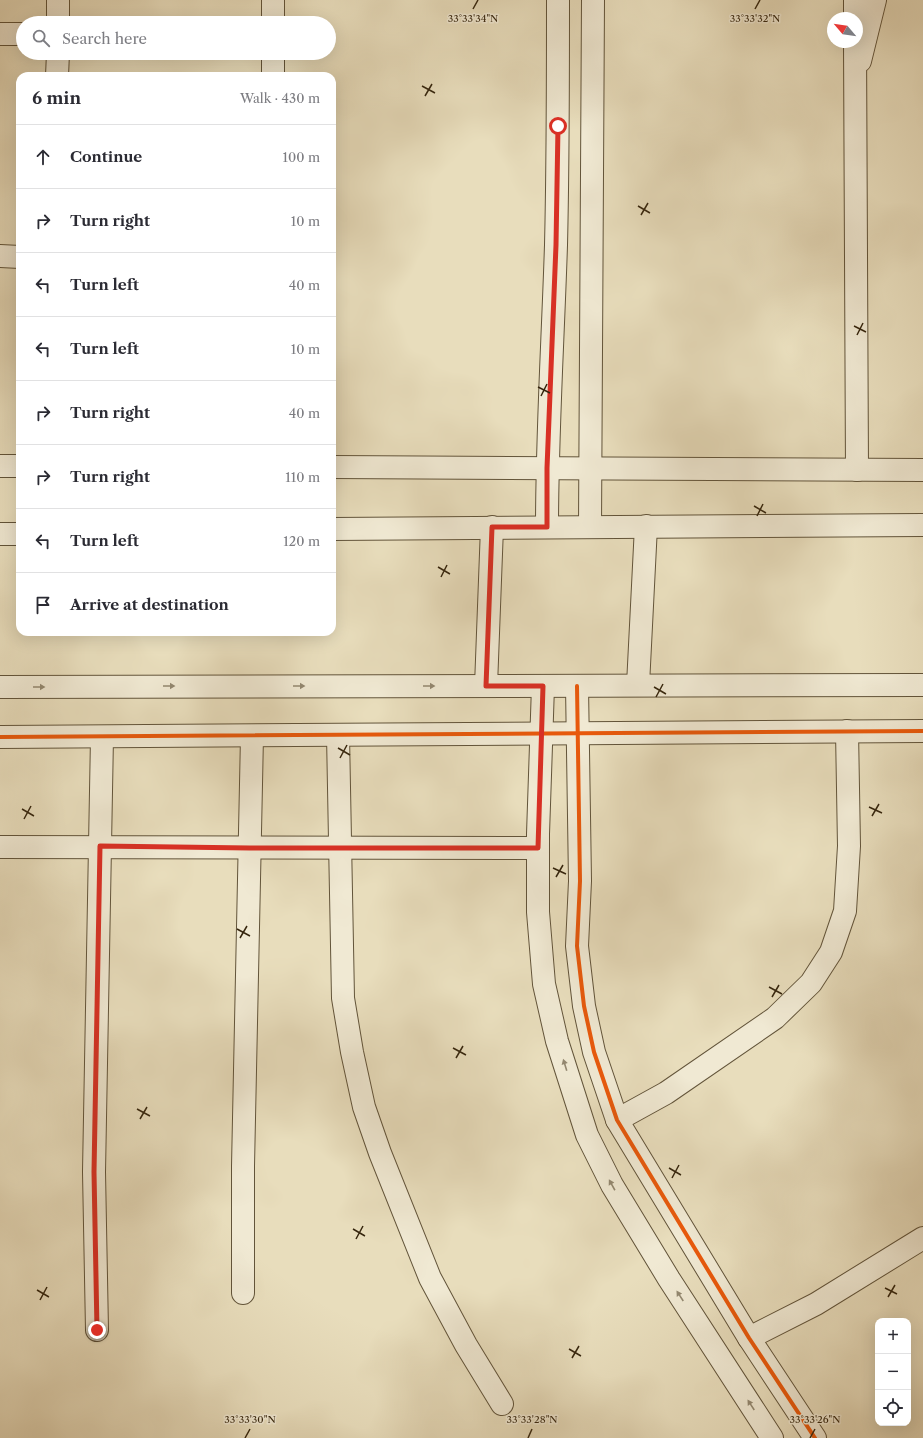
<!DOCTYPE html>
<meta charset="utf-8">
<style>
body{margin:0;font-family:"Libre Caslon Text",serif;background:#f7f7f7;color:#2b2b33}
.controls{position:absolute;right:12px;bottom:12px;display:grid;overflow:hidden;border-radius:8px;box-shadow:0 4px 16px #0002}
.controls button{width:36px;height:36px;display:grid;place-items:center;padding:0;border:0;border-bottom:1px solid #e1e1e2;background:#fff;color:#2b2b33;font:20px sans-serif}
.compass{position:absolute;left:827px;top:12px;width:36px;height:36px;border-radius:50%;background:#fff;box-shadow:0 4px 16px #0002;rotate:299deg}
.stop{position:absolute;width:12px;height:12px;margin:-9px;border:3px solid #d93025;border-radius:50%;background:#fff}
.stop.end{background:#d93025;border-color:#fff;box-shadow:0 1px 4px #0008}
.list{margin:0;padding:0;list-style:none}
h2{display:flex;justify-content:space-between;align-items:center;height:52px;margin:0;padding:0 16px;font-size:17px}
h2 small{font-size:13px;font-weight:400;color:#7c7c81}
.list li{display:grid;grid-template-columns:26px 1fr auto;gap:12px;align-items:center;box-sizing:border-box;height:64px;padding:0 16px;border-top:1px solid #e1e1e2}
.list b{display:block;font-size:15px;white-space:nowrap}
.list em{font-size:13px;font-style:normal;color:#7c7c81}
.icon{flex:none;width:22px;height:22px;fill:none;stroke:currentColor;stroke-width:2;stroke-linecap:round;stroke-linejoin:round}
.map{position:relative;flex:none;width:923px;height:1438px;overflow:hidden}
.search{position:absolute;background:#fff;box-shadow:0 4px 16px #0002;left:16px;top:16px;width:320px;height:44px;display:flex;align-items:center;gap:10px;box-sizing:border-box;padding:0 14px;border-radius:22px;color:#7c7c81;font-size:15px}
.panel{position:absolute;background:#fff;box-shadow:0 4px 16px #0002;left:16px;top:72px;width:320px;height:564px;border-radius:12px}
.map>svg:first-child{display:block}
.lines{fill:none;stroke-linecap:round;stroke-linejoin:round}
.minor-casing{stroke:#62543a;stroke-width:24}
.tertiary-casing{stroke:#62543a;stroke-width:24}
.minor{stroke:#f0e9d3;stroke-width:22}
.tertiary{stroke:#f0e9d3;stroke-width:22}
.cycleway-casing{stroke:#f0e9d3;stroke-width:6}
.cycleway{stroke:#e8590c;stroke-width:4}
.oneway{fill:#938870}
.route{stroke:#d93025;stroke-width:5}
.ticks{fill:none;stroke:#36260e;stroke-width:1.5}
.ticks-label{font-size:10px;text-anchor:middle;fill:#36260e;stroke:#f0e9d3;stroke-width:3;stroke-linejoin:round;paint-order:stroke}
</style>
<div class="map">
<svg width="923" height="1438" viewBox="0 0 923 1438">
<rect width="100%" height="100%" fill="#e8ddbc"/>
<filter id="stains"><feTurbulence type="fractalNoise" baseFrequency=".005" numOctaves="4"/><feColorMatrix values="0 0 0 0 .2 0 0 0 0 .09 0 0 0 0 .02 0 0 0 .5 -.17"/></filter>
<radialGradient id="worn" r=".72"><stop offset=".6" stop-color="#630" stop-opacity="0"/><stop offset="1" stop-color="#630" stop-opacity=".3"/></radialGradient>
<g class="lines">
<defs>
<g id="minor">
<path d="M 273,0 L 273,23"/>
<path d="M 855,0 L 855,18"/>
<path d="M 58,23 L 58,0"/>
<path d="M 0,34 L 23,34"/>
<path d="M 855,42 L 857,470"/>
<path d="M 273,53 L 273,76"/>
<path d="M 860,61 L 875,0"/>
<path d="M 57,76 L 58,53"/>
<path d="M 0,256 L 20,257"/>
<path d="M 547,527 C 547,433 553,339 556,245 C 558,163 558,82 558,0"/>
<path d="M 590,527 L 593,0"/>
<path d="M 543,686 L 538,834 L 538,912 L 544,984 L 557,1041 L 587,1135 L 612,1185 L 669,1279 L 772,1438"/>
<path d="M 577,686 L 580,881 L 577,946 L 584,1006 L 594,1052 L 617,1120 L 749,1338 L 815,1438"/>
<path d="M 338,735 L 343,998 L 352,1052 L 364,1107 L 380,1153 L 430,1278 L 466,1345 L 502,1404"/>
<path d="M 0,847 L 538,848"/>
<path d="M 617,1120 L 666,1093 L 775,1018 L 811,983 L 831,952 L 845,911 L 849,846 L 847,731"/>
<path d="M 243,1293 L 243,1166 L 252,736"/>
<path d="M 97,1330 L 94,1172 L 102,737"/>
<path d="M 749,1338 L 816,1304 L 923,1238"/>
</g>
<g id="tertiary">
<path d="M 0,466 L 20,466"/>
<path d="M 332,467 L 923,470"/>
<path d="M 332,529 L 923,525"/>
<path d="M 0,534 L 20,534"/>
<path d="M 638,685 L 646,526"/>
<path d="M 486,686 L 492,527"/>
<path d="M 0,687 L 923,685"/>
<path d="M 0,737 L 923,731"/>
</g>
</defs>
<use href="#minor" class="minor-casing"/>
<use href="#tertiary" class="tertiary-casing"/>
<use href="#minor" class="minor"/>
<use href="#tertiary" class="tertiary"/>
<defs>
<g id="cycleway">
<path d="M 577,686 L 580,881 L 577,946 L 584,1006 L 594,1052 L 617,1120 L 749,1338 L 815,1438"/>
<path d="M 0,737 L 923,731"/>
</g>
</defs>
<use href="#cycleway" class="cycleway-casing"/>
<use href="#cycleway" class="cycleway"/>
</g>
<defs><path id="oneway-solid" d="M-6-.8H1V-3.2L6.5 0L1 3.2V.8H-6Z"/></defs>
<g class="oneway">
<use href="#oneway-solid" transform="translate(169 686)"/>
<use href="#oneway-solid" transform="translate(299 686)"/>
<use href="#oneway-solid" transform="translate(429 686)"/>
<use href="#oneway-solid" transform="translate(39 687)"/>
<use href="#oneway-solid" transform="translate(565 1065) rotate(-107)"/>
<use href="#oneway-solid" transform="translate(612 1185) rotate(-119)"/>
<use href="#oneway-solid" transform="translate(680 1296) rotate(-123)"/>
<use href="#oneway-solid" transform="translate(751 1405) rotate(-123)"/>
</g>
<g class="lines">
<path class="route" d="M 97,1330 L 94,1172 L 100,846 L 250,848 L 538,848 L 543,686 L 486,686 L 492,527 L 547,527 L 547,468 L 556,245 L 558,126"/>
</g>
<path class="ticks" d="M 473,9 L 478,0M 755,9 L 760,0M 422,86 L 435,93M 425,96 L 432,84M 638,206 L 650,213M 641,215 L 648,203M 854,326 L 866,332M 857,335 L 863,323M 538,387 L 550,393M 541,396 L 547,384M 754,506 L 766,513M 757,516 L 763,504M 438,567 L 450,574M 441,577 L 447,565M 654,687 L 666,694M 656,697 L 663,684M 338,748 L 350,755M 340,758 L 347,745M 869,807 L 882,813M 22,809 L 34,816M 872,816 L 879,804M 24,819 L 31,806M 553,868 L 566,874M 556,877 L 563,865M 237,929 L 250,936M 240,938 L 247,926M 769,987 L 782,994M 772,997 L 779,985M 453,1048 L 466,1055M 456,1058 L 463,1046M 137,1109 L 150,1116M 140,1119 L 147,1107M 669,1168 L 681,1175M 672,1178 L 679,1165M 353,1229 L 365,1236M 356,1239 L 363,1226M 885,1288 L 897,1294M 37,1290 L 49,1297M 888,1297 L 895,1285M 40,1300 L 47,1287M 569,1349 L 581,1356M 572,1358 L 579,1346M 245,1438 L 250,1429M 528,1438 L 532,1429M 810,1438 L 815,1429"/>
<g class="ticks-label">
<text x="473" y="22">33°33'34"N</text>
<text x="755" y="22">33°33'32"N</text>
<text x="250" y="1423">33°33'30"N</text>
<text x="532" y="1423">33°33'28"N</text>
<text x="815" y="1423">33°33'26"N</text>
</g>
<rect width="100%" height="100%" filter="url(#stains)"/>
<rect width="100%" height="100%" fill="url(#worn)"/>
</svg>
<div class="controls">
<button>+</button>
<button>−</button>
<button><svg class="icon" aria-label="locate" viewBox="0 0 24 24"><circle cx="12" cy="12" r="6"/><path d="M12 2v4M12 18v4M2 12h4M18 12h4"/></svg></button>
</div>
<svg class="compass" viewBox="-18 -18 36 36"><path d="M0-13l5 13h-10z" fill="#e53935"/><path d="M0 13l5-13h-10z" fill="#7c7c81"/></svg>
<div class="stop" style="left:558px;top:126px"></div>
<div class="stop end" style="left:97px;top:1330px"></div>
<div class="search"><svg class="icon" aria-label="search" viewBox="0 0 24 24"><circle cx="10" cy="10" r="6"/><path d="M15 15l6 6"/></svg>Search here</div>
<section class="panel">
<h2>6 min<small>Walk · 430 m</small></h2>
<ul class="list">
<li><svg class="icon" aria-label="ahead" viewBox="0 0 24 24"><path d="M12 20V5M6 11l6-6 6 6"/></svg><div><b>Continue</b></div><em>100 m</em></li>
<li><svg class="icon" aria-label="right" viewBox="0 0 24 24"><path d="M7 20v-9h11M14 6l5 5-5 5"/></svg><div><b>Turn right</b></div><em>10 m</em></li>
<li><svg class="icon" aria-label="left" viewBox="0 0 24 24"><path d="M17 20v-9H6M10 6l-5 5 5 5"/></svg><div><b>Turn left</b></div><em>40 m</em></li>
<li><svg class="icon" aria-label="left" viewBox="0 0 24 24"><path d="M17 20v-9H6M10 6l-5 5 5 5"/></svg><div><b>Turn left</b></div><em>10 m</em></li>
<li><svg class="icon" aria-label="right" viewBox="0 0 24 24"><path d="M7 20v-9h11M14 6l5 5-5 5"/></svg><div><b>Turn right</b></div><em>40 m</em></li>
<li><svg class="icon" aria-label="right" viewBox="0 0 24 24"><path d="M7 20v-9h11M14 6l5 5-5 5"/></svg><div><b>Turn right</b></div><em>110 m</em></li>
<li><svg class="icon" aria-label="left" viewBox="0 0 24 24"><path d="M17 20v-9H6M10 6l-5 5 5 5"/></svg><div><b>Turn left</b></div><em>120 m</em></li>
<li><svg class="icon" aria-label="arrive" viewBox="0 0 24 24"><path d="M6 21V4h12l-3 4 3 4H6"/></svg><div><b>Arrive at destination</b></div></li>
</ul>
</section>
</div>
